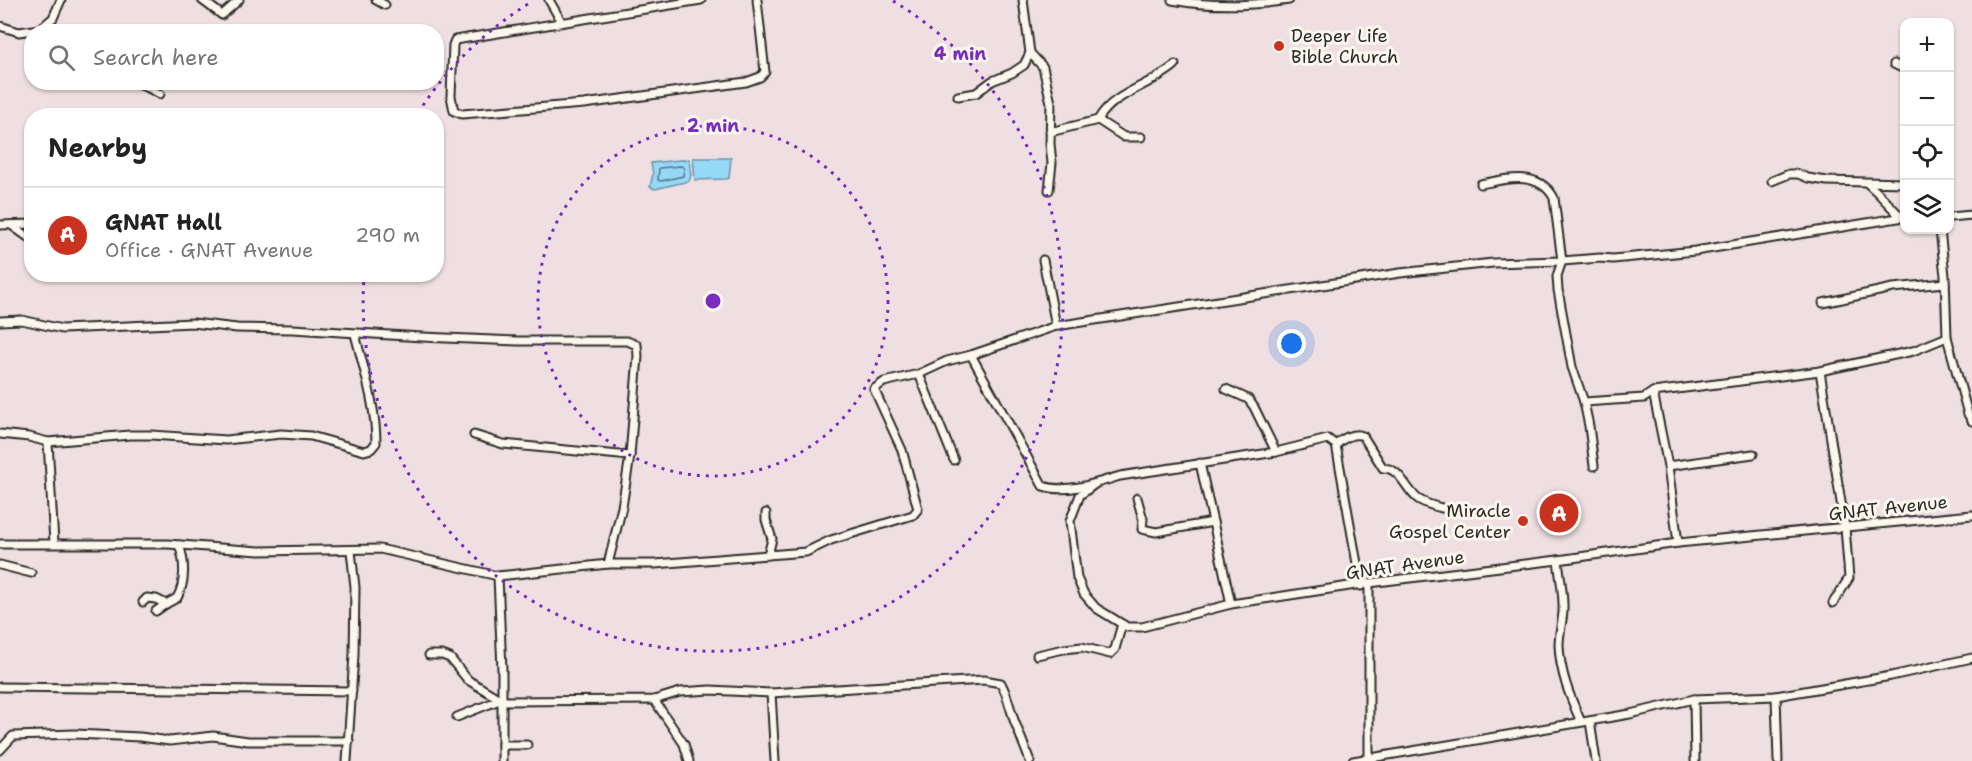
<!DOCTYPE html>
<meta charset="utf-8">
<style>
body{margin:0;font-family:"Shantell Sans",sans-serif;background:#f6f6f6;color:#222}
.controls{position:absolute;right:18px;top:18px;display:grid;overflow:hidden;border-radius:12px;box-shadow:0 2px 4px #0004}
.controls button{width:54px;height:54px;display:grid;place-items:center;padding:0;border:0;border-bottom:2px solid #e0e0e0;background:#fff;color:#222;font:30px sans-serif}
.you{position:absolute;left:1292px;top:344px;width:21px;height:21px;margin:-15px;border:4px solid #fff;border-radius:50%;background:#1a73e8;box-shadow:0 0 0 9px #1a73e833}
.badge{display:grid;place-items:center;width:39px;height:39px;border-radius:50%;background:#c8321e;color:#fff;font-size:20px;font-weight:700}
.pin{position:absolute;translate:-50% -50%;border:3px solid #fff;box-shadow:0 2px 6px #0006}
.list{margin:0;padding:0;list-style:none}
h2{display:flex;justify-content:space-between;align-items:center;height:78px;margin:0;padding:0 24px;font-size:26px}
h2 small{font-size:20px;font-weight:400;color:#767676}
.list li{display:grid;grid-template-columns:39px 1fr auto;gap:18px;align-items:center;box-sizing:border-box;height:96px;padding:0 24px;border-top:2px solid #e0e0e0}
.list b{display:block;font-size:22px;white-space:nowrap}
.list p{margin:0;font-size:20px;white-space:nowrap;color:#767676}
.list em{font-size:20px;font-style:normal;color:#767676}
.icon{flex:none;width:33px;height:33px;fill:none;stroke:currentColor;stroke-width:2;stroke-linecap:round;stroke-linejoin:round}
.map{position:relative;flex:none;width:1972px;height:761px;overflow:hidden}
.search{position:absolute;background:#fff;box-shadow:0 2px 4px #0004;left:24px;top:24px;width:420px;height:66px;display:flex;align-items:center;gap:15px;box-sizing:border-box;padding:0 21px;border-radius:24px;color:#767676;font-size:22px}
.panel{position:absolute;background:#fff;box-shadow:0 2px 4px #0004;left:24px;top:108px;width:420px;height:174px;border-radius:24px}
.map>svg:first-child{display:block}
.water{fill:#96d8f8;stroke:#6b93a6;stroke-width:1.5}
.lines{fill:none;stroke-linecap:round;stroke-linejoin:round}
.shore{stroke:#56707d;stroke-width:1.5}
.minor-casing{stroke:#2b2b2b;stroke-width:11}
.minor{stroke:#fbf7ec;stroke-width:7}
.ring{fill:none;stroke:#7b2cbf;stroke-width:3;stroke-dasharray:3 6}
.poi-dot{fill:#c8321e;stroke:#fbf7ec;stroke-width:2}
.labels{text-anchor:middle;stroke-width:6;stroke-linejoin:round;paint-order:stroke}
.poi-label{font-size:18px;fill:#2b2b2b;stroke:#fbf7ec;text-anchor:start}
.street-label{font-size:18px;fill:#2b2b2b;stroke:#fbf7ec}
.centre{fill:#7b2cbf;stroke:#fbf7ec;stroke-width:3}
.ring-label{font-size:18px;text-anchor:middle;font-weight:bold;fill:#7b2cbf;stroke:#fbf7ec;stroke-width:6;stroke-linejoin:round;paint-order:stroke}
</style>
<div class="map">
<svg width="1972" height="761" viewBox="0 0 1972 761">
<rect width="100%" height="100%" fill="#efdfe2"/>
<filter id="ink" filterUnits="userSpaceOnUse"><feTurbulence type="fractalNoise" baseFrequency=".0167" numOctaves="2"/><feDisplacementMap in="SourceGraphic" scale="12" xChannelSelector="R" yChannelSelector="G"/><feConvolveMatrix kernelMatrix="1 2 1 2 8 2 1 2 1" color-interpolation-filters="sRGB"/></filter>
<g filter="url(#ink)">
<g class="water">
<path d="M 693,158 L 731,158 L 729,178 L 727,179 L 695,180 Z"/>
<path d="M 689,159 L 691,176 L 689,181 L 655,189 L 650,187 L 653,174 L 651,163 Z"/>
</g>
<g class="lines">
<path class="shore" d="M 681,166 L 684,168 L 683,176 L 661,181 L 658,180 L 659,168 Z"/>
<defs>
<g id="minor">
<path d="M 202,0 L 222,15 L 239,0"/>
<path d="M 376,0 L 385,5"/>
<path d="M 549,0 L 561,21"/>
<path d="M 701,0 L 455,40 L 453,45 L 451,96 L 454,111 L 462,114 L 584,104 L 746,82 L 760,77 L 765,72 L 757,0"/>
<path d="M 1023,0 L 1030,53 L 1043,67 L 1051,103 L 1050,144 L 1052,163 L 1049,190"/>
<path d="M 1172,0 C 1211,7 1250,6 1289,0"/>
<path d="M 0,26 L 19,32 L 40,29 L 53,18 L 61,0"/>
<path d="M 1894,64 L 1904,69"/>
<path d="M 137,82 L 160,94"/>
<path d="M 958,96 L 976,93 L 992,81 L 1012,73 L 1024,65 L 1030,53"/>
<path d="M 1098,120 C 1113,92 1153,85 1175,65"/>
<path d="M 1050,132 L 1098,120 L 1124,137 L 1141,137"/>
<path d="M 1772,181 L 1789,174 L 1798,174 L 1808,178 L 1827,181 L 1904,183"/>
<path d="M 1867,183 L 1877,192 L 1901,217"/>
<path d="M 1481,184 C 1506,179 1539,170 1554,198 L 1562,261 L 1557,276 L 1558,290 L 1572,367 L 1584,402 L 1589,426 L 1594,466"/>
<path d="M 1950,217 L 1972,215"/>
<path d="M 0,225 L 32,224"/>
<path d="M 11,225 L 32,240"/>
<path d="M 1940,230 L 1945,276 L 1947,337 L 1968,414 L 1972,421"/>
<path d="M 1043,260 L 1056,326"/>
<path d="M 1823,303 L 1893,288 L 1945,283"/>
<path d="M 0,321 L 22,320 L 62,329 L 193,323 L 237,328 L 293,329 L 422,337 L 517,341 L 627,341 L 637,345 L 638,356 L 630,456 L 622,507 L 608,564 L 498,576 L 380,549 L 259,551 L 168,544 L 0,544"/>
<path d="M 971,355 L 1043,486 C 1066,494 1097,483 1120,476 L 1276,452 L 1328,439 L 1336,445 L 1361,586"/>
<path d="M 1820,371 L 1845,527 L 1849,578 L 1833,603"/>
<path d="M 919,374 L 954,460"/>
<path d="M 1226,389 L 1248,399 L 1254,407 L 1276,452"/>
<path d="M 1653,392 L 1668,466 L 1678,543"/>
<path d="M 1584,402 L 1644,398 L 1653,392 L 1820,371 L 1913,351 L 1947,337"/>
<path d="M 0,434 L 29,437 L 48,442 L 130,435 L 151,435 L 226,440 L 281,434 L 311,436 L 364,451 L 371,449 L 376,443 C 376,406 364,370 355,334"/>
<path d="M 474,435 L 503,444 L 630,456"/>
<path d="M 48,442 L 54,543"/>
<path d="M 1336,445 C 1343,438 1354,432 1363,436 L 1383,468 C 1401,468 1405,489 1418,499 C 1430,507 1441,507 1454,511"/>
<path d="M 1200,463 L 1231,604"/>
<path d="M 1668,466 L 1753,454"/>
<path d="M 1095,484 L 1080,495 L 1070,521 L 1077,578 L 1084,594 L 1096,608 L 1127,627 L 1142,627 L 1231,604 L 1369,583 L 1558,560 L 1678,543 L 1972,515"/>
<path d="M 1137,498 L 1143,519 L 1142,529 L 1156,532 L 1213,522"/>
<path d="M 766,513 L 766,520 L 772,539 L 768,555"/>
<path d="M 1558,560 C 1560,578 1564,595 1563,612 C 1562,623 1559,634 1559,645 C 1560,673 1570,697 1581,722"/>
<path d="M 608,564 L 655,564 L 806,552 L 831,540 L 913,515 L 918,509 L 902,450 L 874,389 L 884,382 L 919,374 L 947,361 L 971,355 L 1056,326 L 1400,273 L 1493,263 L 1562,261 L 1600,258 L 1613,259 L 1695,251 L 1904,217"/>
<path d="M 0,565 L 31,573"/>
<path d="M 498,576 L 502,670 L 502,761"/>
<path d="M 1369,583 L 1369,758"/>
<path d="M 143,602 L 147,598 L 156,599 L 166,604 L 177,598 C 186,582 185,561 179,545"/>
<path d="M 156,611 L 166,604"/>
<path d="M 429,655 L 442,655 L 450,658 L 468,680 L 503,701"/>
<path d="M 1037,655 L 1064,649 L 1082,647 L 1110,654 L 1115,649 L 1122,624"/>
<path d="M 0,687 L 352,691"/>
<path d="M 771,693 L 775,761"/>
<path d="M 1776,696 L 1778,761"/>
<path d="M 1694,699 L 1695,761"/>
<path d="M 654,700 L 684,744 L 689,761"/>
<path d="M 457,717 L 497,701 L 654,700 L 680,692 L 710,690 L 771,693 L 984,680 L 1001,683 L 1006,694 L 1014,720 L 1030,761"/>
<path d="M 1590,721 L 1596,761"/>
<path d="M 502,745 L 527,745"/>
<path d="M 0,750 L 13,736 L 75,734 L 140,737 L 170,741 L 213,736 L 248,741 L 349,741"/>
<path d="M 347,761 L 354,655 L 355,587 L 351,551"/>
<path d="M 1353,761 L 1630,714 L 1694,699 L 1776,696 L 1891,676 L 1972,658"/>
</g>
</defs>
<use href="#minor" class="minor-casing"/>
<use href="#minor" class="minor"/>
</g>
</g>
<g class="ring">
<circle cx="713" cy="301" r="175"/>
<path d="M418 113A350 350 0 0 1 533 1M893 1A350 350 0 1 1 364 277"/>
</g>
<g class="poi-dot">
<circle cx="1279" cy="46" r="6"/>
<circle cx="1523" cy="521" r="6"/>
</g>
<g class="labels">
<g class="poi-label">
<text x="1291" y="42">Deeper Life<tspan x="1291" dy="21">Bible Church</tspan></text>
<text x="1511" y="517" text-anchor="end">Miracle<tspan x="1511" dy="21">Gospel Center</tspan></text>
</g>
<g class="street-label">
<text transform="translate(1888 508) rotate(-6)" y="6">GNAT Avenue</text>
<text transform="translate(1405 565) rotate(-8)" y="6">GNAT Avenue</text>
</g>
</g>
<circle cx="713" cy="301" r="9" class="centre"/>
<g class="ring-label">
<text x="960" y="60">4 min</text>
<text x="713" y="132">2 min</text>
</g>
</svg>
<div class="controls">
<button>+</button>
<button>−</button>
<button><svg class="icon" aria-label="locate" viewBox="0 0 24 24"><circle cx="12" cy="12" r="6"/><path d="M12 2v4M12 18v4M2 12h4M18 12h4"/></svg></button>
<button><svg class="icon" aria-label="layers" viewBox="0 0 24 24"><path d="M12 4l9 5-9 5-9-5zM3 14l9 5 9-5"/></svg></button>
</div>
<div class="you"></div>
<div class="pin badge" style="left:1559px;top:513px">A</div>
<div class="search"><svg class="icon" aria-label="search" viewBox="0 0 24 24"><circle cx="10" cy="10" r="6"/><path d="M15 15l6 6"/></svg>Search here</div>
<section class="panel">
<h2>Nearby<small></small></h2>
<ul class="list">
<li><span class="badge">A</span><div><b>GNAT Hall</b><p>Office · GNAT Avenue</p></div><em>290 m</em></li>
</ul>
</section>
</div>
